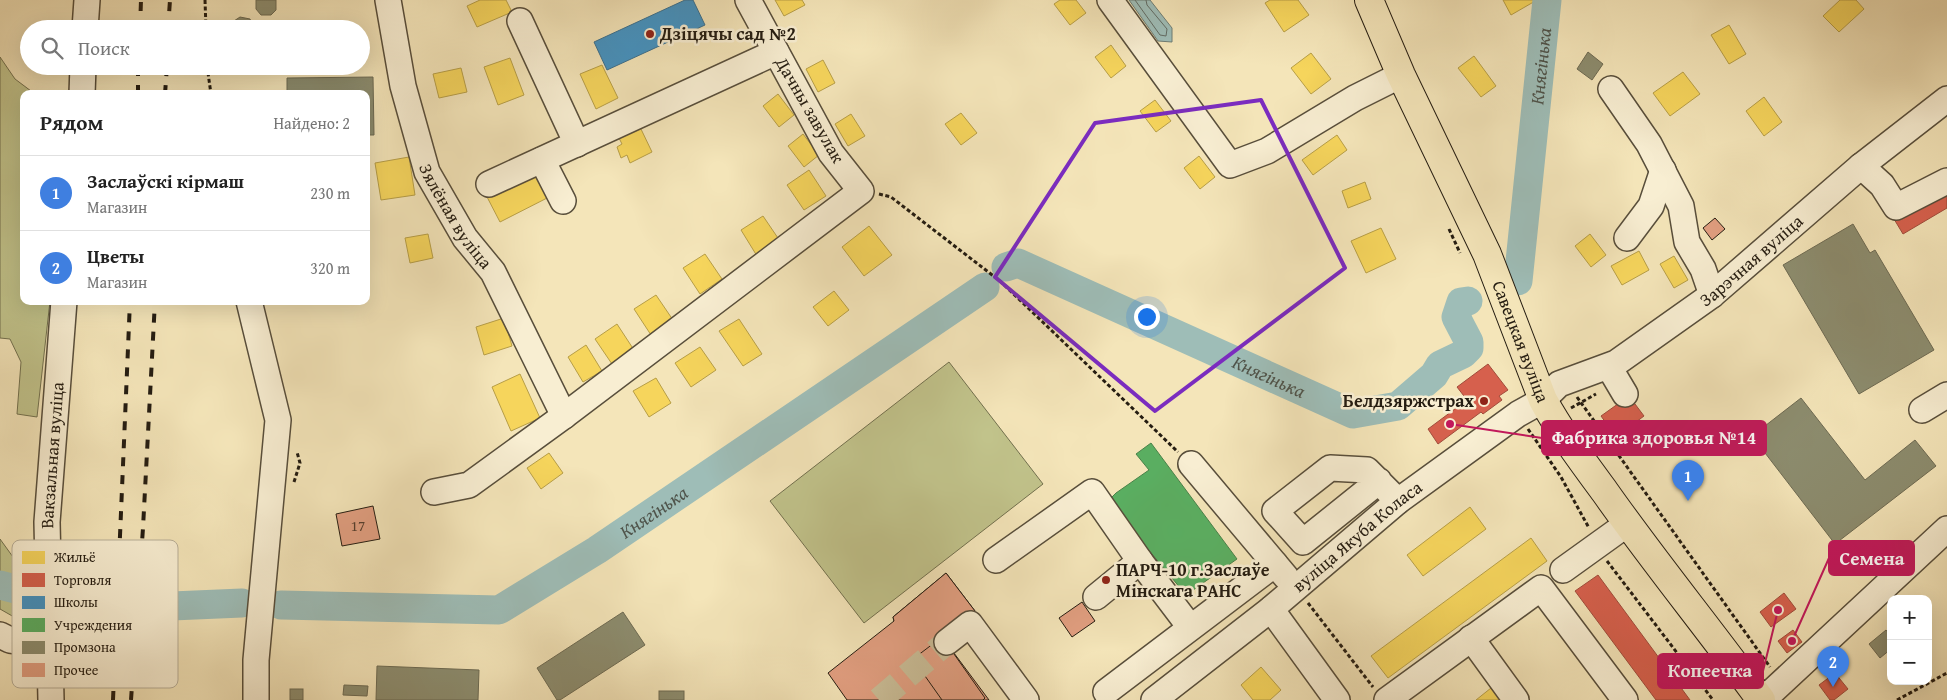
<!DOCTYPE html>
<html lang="ru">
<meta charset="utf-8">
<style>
body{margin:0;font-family:"Gentium Book Plus",serif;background:#f2f2f2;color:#222}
.controls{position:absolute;right:15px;bottom:15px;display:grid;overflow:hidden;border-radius:10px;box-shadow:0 5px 20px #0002}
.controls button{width:45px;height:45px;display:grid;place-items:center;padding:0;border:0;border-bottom:1px solid #e0e0e0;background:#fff;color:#222;font:25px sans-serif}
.you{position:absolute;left:1146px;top:316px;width:18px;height:18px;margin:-12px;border:4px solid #fff;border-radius:50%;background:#1a73e8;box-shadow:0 0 0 8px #1a73e833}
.badge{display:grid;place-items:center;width:32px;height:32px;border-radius:50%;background:#d93025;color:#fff;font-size:16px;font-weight:700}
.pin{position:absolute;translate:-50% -41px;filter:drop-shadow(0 1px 2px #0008)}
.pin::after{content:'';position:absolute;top:26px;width:18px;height:15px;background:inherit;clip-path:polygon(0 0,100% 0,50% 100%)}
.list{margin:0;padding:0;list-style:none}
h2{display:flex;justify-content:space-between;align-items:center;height:65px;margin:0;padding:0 20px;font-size:21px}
h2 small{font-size:16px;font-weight:400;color:#767676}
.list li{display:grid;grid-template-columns:32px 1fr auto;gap:15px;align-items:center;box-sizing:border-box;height:75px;padding:0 20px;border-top:1px solid #e0e0e0}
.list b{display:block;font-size:19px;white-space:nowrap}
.list p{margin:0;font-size:16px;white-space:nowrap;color:#767676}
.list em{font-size:16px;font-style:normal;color:#767676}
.icon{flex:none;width:28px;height:28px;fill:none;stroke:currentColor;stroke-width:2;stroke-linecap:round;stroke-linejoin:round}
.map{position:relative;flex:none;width:1947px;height:700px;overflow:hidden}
.search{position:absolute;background:#fff;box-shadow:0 5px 20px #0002;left:20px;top:20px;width:350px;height:55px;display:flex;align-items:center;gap:12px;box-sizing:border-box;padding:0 18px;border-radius:28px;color:#767676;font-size:19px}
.panel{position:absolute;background:#fff;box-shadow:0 5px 20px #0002;left:20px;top:90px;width:350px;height:215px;border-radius:10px}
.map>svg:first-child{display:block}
.green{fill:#c1c38b;stroke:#72704e}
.water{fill:#9ebdb7;stroke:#6d7d75}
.homes{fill:#f6d55c;stroke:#b79e46}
.shops{fill:#d6604d;stroke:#a14c3b}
.schools{fill:#4393c3;stroke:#3a6f8e}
.public{fill:#5aae61;stroke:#4a8249}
.industry{fill:#8c8c6e;stroke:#6d6a52}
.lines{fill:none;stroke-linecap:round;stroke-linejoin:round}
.shore{stroke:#616c64;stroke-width:1}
.river{stroke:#9ebdb7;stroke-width:29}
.building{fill:#e29f81;stroke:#241c11}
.minor-tunnel{stroke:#cabd97;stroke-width:25;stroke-dasharray:25 12;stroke-linecap:butt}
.minor-casing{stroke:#584e3b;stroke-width:28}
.major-casing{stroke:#241c11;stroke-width:30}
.path{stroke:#241c11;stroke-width:3;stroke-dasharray:4 2.5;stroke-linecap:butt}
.minor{stroke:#f8eed2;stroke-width:25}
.major{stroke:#f4e5b9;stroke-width:28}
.rail{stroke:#241c11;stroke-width:4;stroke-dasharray:9 9;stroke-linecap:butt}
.marked{fill:none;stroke:#7b2cbf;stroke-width:4;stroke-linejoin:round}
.poi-dot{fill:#8f2418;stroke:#f8eed2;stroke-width:2}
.labels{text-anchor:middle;stroke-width:5;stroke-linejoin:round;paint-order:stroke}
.number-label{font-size:15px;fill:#543d2d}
.poi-label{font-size:18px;font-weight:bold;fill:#241c11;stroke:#f8eed2;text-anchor:start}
.street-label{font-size:18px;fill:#241c11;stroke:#f8eed2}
.water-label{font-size:19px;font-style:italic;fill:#4f544b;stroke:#f8eed2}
.key{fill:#f8eed2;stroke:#b8af98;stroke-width:1}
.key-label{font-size:14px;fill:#241c11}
.leader{fill:none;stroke:#c2185b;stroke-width:2}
.callout-dot{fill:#c2185b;stroke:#f8eed2;stroke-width:2}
.callout{fill:#c2185b;stroke:#c2185b;stroke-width:2}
.callout-label{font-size:19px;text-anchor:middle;font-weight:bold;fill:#fff}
</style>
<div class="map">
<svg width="1947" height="700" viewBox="0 0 1947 700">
<rect width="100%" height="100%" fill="#f4e5b9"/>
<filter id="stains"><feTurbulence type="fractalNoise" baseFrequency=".004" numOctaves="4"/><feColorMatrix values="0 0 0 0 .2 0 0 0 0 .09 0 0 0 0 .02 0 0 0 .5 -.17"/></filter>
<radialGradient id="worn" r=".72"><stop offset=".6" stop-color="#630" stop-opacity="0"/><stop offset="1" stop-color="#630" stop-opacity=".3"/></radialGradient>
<g class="green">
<path d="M 0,57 L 15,79 L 35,94 L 24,94 L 24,301 L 50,301 L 37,417 L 17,414 L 21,362 L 10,339 L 0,338 Z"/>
<path d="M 949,362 L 1043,484 L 864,623 L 770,501 Z"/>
<path d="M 0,539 L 26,575 L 14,617 L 0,609 Z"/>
</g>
<path class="water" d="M 1129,0 L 1150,0 L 1172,28 L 1172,42 L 1158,41 Z"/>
<g class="homes">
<path d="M 480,0 L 506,0 L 512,12 L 477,27 L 467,6 Z"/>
<path d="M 775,0 L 802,0 L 805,5 L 784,16 Z"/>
<path d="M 1060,0 L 1076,0 L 1086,13 L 1070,25 L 1054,4 Z"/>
<path d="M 1270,0 L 1298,0 L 1309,15 L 1284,32 L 1265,3 Z"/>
<path d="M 1503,0 L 1537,0 L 1511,15 Z"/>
<path d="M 1840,0 L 1856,0 L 1864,9 L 1839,32 L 1823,16 Z"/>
<path d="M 1729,25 L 1746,54 L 1729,64 L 1711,35 Z"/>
<path d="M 1111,45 L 1126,66 L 1111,78 L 1095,57 Z"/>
<path d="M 1311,53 L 1331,79 L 1311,94 L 1291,68 Z"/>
<path d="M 1474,56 L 1496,86 L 1481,97 L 1458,68 Z"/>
<path d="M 510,58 L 524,95 L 498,105 L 484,67 Z"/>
<path d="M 823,60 L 835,83 L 818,92 L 806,69 Z"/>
<path d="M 602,65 L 618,98 L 596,109 L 580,74 Z"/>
<path d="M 461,68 L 467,92 L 439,98 L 433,74 Z"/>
<path d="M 1683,72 L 1700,94 L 1670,116 L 1653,93 Z"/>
<path d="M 778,94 L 794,115 L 779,127 L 763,106 Z"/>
<path d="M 1764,97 L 1782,122 L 1764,136 L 1746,111 Z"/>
<path d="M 1155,100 L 1171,121 L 1156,132 L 1140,111 Z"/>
<path d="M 961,113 L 977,133 L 961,145 L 945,124 Z"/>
<path d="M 851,114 L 865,136 L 848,146 L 835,124 Z"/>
<path d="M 640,127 L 652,152 L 630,163 L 627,155 L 621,158 L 617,147 L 622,144 L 618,136 Z"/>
<path d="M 803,134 L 819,155 L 804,167 L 788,146 Z"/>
<path d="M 1337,135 L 1347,150 L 1313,175 L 1302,160 Z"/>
<path d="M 1199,156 L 1215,177 L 1200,189 L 1184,168 Z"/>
<path d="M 409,157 L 415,195 L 381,200 L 375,163 Z"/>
<path d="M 537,169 L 551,196 L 500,222 L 486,195 Z"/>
<path d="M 809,170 L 826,196 L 804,210 L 787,185 Z"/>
<path d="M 1365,182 L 1371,199 L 1348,208 L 1342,191 Z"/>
<path d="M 763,216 L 780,241 L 757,256 L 741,230 Z"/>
<path d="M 869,226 L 892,255 L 864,276 L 842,247 Z"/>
<path d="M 1381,228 L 1396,259 L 1366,273 L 1351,241 Z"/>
<path d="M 428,234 L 433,258 L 410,263 L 405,238 Z"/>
<path d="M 1590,234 L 1606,255 L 1591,267 L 1575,246 Z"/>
<path d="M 1639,251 L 1649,270 L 1622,285 L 1611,266 Z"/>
<path d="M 705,254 L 722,279 L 700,294 L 683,268 Z"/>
<path d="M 1674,256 L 1688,280 L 1674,288 L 1660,264 Z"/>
<path d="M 834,291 L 849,310 L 828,326 L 813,307 Z"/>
<path d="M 656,295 L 673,320 L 651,335 L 634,309 Z"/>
<path d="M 504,318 L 512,346 L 484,355 L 476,327 Z"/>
<path d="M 739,319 L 762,354 L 743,366 L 719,331 Z"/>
<path d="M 617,324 L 634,350 L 612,364 L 595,339 Z"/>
<path d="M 586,345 L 602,371 L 583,382 L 568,357 Z"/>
<path d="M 700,347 L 716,370 L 691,387 L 675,363 Z"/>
<path d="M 520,374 L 540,418 L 511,431 L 492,387 Z"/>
<path d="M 656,378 L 671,403 L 649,417 L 633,391 Z"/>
<path d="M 549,453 L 563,473 L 541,489 L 527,468 Z"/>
<path d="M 1470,507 L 1486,529 L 1423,576 L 1407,555 Z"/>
<path d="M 1531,538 L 1547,561 L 1388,678 L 1371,656 Z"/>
<path d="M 1261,667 L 1281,690 L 1270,700 L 1253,700 L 1241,685 Z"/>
<path d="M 1491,688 L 1501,700 L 1476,700 Z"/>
</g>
<g class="shops">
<path d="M 1947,187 L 1947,208 L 1903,234 L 1894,219 Z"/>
<path d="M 1488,364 L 1508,390 L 1499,396 L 1502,400 L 1483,414 L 1481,412 L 1438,444 L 1428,429 L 1467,400 L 1457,387 Z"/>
<path d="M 1629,396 L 1644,416 L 1616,437 L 1601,416 Z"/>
<path d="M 1598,575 L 1690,700 L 1656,700 L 1575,591 Z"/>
<path d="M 1784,593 L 1796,609 L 1771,627 L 1760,612 Z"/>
<path d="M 1793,630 L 1802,642 L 1787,653 L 1778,641 Z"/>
<path d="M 1835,673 L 1848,689 L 1834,700 L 1830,700 L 1819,685 Z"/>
</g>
<path class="schools" d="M 685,0 L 693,0 L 705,25 L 607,70 L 594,42 Z"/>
<path class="public" d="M 1151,443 L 1237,559 L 1186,595 L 1108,501 L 1116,493 L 1149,470 L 1136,454 Z"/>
<g class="industry">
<path d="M 256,0 L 276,0 L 276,10 L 271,15 L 261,15 L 256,9 Z"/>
<path d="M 240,17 L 250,19 L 254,29 L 232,29 L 234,21 Z"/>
<path d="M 1588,52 L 1603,64 L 1592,80 L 1577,69 Z"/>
<path d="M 373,77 L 374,135 L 366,135 L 366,94 L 287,94 L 287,78 Z"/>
<path d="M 1853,224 L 1870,253 L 1875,250 L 1934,350 L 1859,394 L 1783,265 Z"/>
<path d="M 1801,398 L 1865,480 L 1915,440 L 1936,466 L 1835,544 L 1752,436 Z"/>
<path d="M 623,612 L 645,645 L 560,700 L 557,700 L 537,668 Z"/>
<path d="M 1886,630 L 1891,636 L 1891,649 L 1880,658 L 1869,644 Z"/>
<path d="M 377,666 L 479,670 L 478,700 L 376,700 Z"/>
<path d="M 344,685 L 368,686 L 367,696 L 343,695 Z"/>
<rect x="290" y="689" width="13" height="11"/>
<rect x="659" y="691" width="25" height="9"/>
</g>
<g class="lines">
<path class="shore" d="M 1135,0 L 1160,35 L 1166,36 L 1167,29 L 1147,5 L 1146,0"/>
<g class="river">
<path id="s1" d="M 1006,267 L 1018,263 L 1353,414 L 1398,406 L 1434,375 L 1440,365 L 1463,354 L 1469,348 L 1469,342 L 1456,317 L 1461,302 L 1468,301"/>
<path id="s2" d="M 1518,281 L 1547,0"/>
<path d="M 0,585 L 27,592"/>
<path d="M 65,598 L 90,600"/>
<path id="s3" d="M 281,605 L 499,610 L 597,550 L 985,287"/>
<path d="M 172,606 L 242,603"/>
</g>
</g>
<g class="building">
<path d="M 1715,218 L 1725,229 L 1712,240 L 1703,228 Z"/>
<path d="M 373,506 L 380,539 L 342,546 L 336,514 Z"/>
<path d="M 946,573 L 975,611 L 921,653 L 894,621 L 893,617 Z"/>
<path d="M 946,573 L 975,611 L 942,637 L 989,700 L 847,700 L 828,673 L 894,621 L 893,617 Z"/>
<path d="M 1082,602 L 1095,621 L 1072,637 L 1059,618 Z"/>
<path d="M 942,637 L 985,698 L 983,700 L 942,700 L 913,659 Z"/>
</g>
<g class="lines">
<path class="minor-tunnel" d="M 879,700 L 947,642"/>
<defs>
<g id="minor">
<path id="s4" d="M 388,0 L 403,86 L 427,172 L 465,238 L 493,272 L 564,416"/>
<path d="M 1110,0 L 1230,165 L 1267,151 L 1355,98 L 1401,75"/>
<path d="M 520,21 L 577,144"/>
<path d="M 85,29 L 87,0"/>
<path d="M 1611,89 L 1649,144 L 1681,206 L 1687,242 L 1703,269 L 1712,295"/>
<path d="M 82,94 L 83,66"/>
<path d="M 542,160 L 563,201"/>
<path d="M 1861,166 L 1882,185 L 1896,207 L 1947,181"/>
<path d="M 489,184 L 776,52"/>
<path d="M 1627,238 L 1651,206 L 1663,170"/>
<path d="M 249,301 L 278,420 L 256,660 L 256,700"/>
<path d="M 1609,367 L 1625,394"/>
<path d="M 1922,410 L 1947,395"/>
<path d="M 1191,464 L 1286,577"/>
<path d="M 1379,481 L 1303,542 L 1275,511 L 1330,468 L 1367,470 L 1398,501"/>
<path d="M 434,492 L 469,485 L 564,416 L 861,191 L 831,153 L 748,0"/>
<path d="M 996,560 L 1092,492 L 1140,561 L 1190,627"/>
<path d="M 1563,570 L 1627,524"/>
<path d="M 1096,597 L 1140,561"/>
<path d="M 1271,609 L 1337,700"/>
<path d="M 0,635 L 10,640 L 48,645"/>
<path d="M 1471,638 L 1516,700"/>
<path d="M 947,642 L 970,624 L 1026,700"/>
<path d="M 1106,692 L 1275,564"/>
<path id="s5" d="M 51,700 L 47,522 L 64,301"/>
<path id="s6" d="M 1154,700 L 1271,609 L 1398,501 L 1518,414 L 1543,400 L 1559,384 L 1616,363 L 1712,295 L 1861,166 L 1947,99"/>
<path d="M 1387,700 L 1541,588 L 1625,700"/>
<path d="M 1763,700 L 1947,529"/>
</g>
<g id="major">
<path id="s7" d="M 1369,0 L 1401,75 L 1487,254 L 1543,400 C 1561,433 1583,462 1605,492 C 1655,563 1710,630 1761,700"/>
</g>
</defs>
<use href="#minor" class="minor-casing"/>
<use href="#major" class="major-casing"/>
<g class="path">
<path d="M 205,0 L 206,29"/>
<path d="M 207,66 L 211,94"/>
<path d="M 879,194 L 891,197 L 1000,281 L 1178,452"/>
<path d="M 1449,229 L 1460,253"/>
<path d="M 1577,397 L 1770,667"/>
<path d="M 1571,408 L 1596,394"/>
<path d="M 1528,429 L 1561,477 L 1589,528"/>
<path d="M 294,482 L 300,463 L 297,452"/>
<path d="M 1607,561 L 1713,700"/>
<path d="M 1308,603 L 1373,687"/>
<path d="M 1897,700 L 1947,673"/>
</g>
<use href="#minor" class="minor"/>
<use href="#major" class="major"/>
<g class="rail">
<path d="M 140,29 L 141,0"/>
<path d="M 168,29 L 170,0"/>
<path d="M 138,94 L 138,66"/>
<path d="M 165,94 L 167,66"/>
<path d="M 113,700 L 130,301"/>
<path d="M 131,700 L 143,528 L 155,301"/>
</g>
</g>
<path class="marked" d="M 1261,100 L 1345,268 L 1155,411 L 995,277 L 1095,123 Z"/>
<g class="poi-dot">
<circle cx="650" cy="34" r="5"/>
<circle cx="1484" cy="401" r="5"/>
<circle cx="1106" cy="580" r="5"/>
</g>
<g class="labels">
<g class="number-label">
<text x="358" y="531">17</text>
</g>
<g class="poi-label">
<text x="660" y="40">Дзіцячы сад №2</text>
<text x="1474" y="407" text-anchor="end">Белдзяржстрах</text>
<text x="1116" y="576">ПАРЧ-10 г.Заслаўе<tspan x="1116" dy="21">Мінскага РАНС</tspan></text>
</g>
<g class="street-label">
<text transform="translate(810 110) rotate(60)" y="6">Дачны завулак</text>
<text dy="6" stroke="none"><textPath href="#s4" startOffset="229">Зялёная вуліца</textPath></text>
<text dy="6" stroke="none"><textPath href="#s6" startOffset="745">Зарэчная вуліца</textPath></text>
<text dy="6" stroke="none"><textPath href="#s7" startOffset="374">Савецкая вуліца</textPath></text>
<text dy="6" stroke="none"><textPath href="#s5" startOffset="245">Вакзальная вуліца</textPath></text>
<text dy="6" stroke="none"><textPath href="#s6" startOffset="261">вуліца Якуба Коласа</textPath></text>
</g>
<g class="water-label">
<text dy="7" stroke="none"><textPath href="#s2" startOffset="216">Княгінька</textPath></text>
<text dy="7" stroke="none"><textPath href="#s1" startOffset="288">Княгінька</textPath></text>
<text dy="7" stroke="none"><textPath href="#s3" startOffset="401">Княгінька</textPath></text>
</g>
</g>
<rect x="12" y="540" width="166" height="148" rx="8" class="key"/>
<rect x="22" y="551" width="23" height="13" fill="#f6d55c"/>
<rect x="22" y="573" width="23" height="14" fill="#d6604d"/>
<rect x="22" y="596" width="23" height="13" fill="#4393c3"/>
<rect x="22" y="618" width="23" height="14" fill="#5aae61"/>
<rect x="22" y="641" width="23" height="13" fill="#8c8c6e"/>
<rect x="22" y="663" width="23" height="14" fill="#e29f81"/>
<g class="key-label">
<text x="54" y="562">Жильё</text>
<text x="54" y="585">Торговля</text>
<text x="54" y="607">Школы</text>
<text x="54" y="630">Учреждения</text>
<text x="54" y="652">Промзона</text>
<text x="54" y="675">Прочее</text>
</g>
<path class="leader" d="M1450 424L1542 438M1792 641L1829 558M1778 610L1763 671"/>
<g class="callout-dot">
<circle cx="1450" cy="424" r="5"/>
<circle cx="1792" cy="641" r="5"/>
<circle cx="1778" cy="610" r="5"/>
</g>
<g class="callout">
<rect x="1542" y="421" width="224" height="34" rx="5"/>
<rect x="1829" y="541" width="85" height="34" rx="5"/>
<rect x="1658" y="654" width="105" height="34" rx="5"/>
</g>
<g class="callout-label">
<text x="1654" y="444">Фабрика здоровья №14</text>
<text x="1872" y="565">Семена</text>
<text x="1710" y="677">Копеечка</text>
</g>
<rect width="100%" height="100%" filter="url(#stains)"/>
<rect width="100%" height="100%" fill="url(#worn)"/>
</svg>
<div class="controls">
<button>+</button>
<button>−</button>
</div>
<div class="you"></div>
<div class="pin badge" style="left:1688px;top:501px;background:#3f7fe0">1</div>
<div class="pin badge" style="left:1833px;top:687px;background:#3f7fe0">2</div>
<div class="search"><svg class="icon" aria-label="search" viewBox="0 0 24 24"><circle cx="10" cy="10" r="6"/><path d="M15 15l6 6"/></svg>Поиск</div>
<section class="panel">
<h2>Рядом<small>Найдено: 2</small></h2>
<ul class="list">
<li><span class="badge" style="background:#3f7fe0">1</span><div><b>Заслаўскі кірмаш</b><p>Магазин</p></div><em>230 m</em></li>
<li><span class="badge" style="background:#3f7fe0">2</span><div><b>Цветы</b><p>Магазин</p></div><em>320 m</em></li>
</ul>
</section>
</div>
